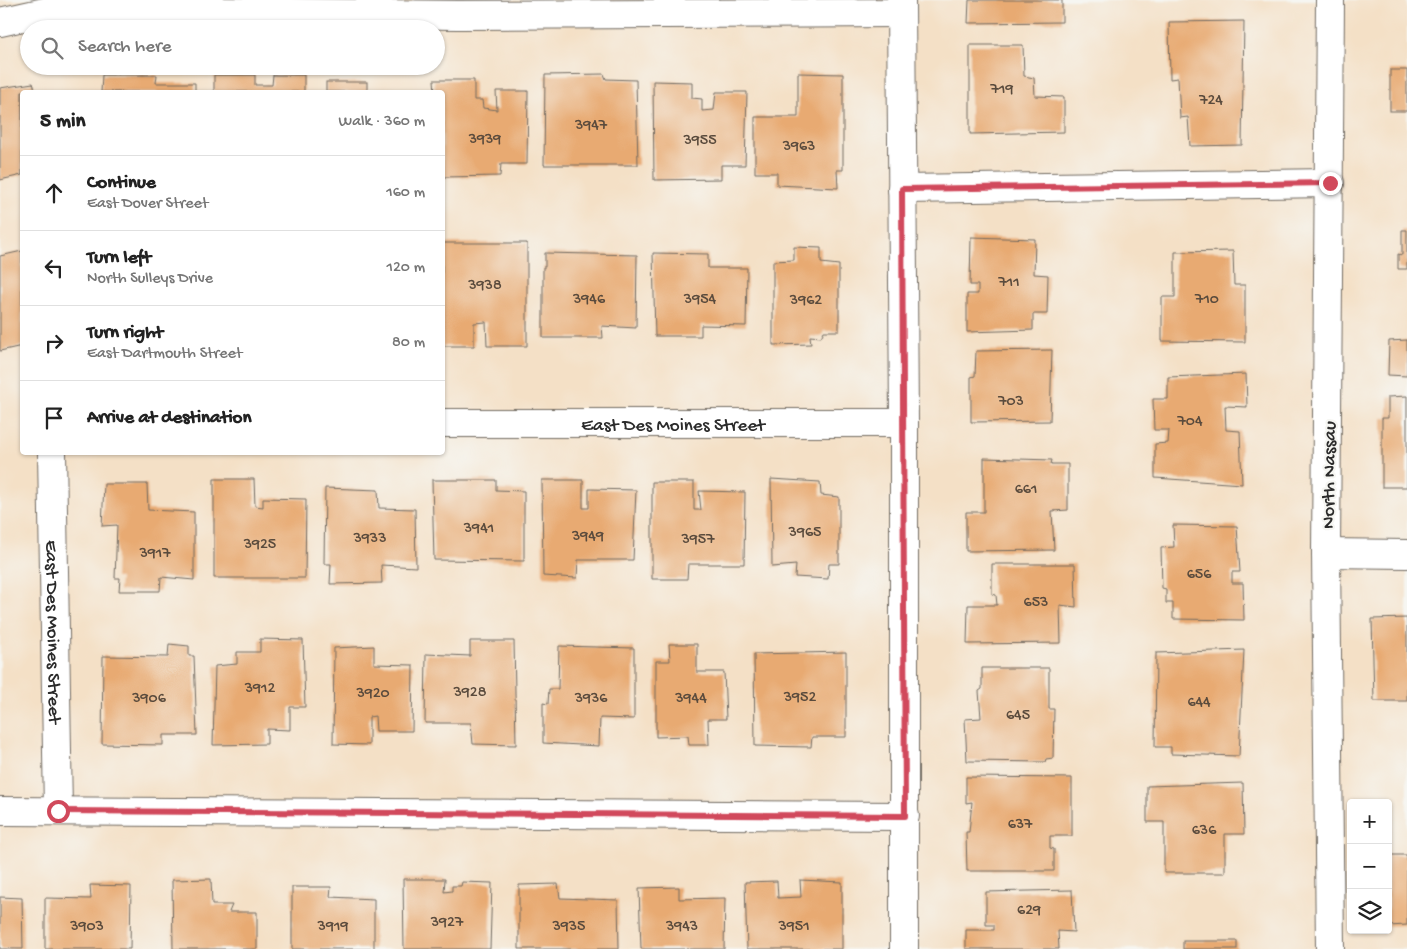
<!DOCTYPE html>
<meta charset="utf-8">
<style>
body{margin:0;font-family:"Gochi Hand",sans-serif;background:#f2f2f2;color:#222}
.controls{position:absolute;right:15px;bottom:15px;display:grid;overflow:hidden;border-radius:5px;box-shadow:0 1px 4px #0004}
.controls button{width:45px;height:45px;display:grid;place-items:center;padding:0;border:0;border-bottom:1px solid #e0e0e0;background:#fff;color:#222;font:25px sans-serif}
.stop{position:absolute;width:15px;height:15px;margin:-11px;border:4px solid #d1495b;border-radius:50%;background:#fff}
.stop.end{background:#d1495b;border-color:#fff;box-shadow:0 1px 5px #0008}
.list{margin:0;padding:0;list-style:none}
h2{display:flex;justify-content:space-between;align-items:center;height:65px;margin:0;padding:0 20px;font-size:21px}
h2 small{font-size:16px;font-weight:400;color:#767676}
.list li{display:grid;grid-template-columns:32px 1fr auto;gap:15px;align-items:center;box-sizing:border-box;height:75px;padding:0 20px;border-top:1px solid #e0e0e0}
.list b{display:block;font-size:19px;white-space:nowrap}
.list p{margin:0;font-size:16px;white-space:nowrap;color:#767676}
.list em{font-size:16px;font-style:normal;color:#767676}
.icon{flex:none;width:28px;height:28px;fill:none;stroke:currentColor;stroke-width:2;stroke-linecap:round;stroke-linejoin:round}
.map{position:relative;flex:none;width:1407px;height:949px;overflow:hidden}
.search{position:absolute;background:#fff;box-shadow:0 1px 4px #0004;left:20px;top:20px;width:425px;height:55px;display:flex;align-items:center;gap:12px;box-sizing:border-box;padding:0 18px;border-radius:28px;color:#767676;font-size:19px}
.panel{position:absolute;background:#fff;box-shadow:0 1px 4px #0004;left:20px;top:90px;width:425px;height:365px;border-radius:5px}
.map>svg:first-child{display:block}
.building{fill:#e8aa72}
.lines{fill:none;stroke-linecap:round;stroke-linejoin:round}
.minor-casing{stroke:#716a61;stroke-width:30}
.minor{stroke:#fff;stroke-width:28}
.route{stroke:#d1495b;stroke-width:6}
.labels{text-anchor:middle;stroke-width:4.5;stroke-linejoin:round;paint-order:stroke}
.number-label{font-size:16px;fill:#5a4b3d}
.street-label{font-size:19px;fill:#2b2b2b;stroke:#f6f6f2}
</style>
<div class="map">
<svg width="1407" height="949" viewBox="0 0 1407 949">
<rect width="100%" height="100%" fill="#f6f6f2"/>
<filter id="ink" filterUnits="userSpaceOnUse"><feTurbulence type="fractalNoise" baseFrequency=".02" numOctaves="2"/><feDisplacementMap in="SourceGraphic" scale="10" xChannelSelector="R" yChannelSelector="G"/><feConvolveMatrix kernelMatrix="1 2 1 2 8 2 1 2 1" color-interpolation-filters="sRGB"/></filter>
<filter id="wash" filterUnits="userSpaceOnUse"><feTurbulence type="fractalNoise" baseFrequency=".0096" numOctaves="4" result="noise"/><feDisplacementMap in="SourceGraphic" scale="20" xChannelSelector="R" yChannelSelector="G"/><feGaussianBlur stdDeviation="1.12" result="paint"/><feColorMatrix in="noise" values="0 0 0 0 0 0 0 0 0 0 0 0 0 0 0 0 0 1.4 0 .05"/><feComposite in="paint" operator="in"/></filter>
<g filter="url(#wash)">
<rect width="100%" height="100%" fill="#f4e0c6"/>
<g id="blocks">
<g class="building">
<path d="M 969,0 L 1062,0 L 1062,22 L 968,23 Z"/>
<path d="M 1244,21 L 1242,145 L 1190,146 L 1188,117 L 1180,118 L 1178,78 L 1170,79 L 1169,22 Z"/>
<path d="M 970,45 L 1023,45 L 1024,76 L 1034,78 L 1035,96 L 1064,97 L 1064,132 L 970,134 Z"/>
<rect x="1390" y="70" width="17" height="41"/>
<path d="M 798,73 L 843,74 L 843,170 L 837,170 L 838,188 L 777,185 L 777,173 L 755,173 L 755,117 L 798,117 Z"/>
<path d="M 604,74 L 606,79 L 636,80 L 638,165 L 544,165 L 545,75 Z"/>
<path d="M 102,75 L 157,75 L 156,83 L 195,83 L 195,92 L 101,92 Z"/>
<path d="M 214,75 L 255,75 L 255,85 L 272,85 L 273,75 L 304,75 L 304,92 L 214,92 Z"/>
<path d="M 434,80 L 474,80 L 474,100 L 482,100 L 483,108 L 497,110 L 496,91 L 528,91 L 527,164 L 501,164 L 500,176 L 443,177 L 442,92 L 435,92 Z"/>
<path d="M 653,81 L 692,82 L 692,98 L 702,99 L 702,111 L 714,110 L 716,92 L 747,92 L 745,165 L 721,165 L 721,179 L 654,180 Z"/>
<rect x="326" y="82" width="41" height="10"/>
<path d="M 33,83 L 36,92 L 22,92 L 22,175 L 0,180 L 0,88 Z"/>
<path d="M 1402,230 L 1407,230 L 1407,269 L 1398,269 L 1398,254 L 1402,255 Z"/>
<path d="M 971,237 L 1035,239 L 1034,274 L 1048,275 L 1047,314 L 1033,314 L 1033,330 L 967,332 L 967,294 L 978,294 L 978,285 L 970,285 Z"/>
<path d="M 442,243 L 527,243 L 527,346 L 487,346 L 486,322 L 474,323 L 474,346 L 442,346 Z"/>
<path d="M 794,247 L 821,248 L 821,263 L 839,265 L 839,331 L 824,331 L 821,337 L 810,336 L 811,344 L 773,345 L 773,261 L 794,260 Z"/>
<path d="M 22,251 L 22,346 L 0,351 L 0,256 Z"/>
<path d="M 1233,251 L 1234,285 L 1245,285 L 1245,342 L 1162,341 L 1162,297 L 1175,297 L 1175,252 Z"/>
<path d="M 545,253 L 637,255 L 636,328 L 602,326 L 603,338 L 543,338 L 543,267 L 545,267 Z"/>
<path d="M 653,253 L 708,254 L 708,268 L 747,268 L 746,326 L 701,325 L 701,336 L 655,336 Z"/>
<path d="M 1407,340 L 1407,376 L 1388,375 L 1389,341 Z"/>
<path d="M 1052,350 L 1050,421 L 971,422 L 971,377 L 975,376 L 976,351 Z"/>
<path d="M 1246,374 L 1247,407 L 1225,406 L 1226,430 L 1240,431 L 1242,484 L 1155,478 L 1155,444 L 1168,443 L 1169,430 L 1154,430 L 1153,399 L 1168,399 L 1168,377 Z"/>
<path d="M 1407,396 L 1407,487 L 1382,487 L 1382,418 L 1388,418 L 1388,397 Z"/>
<path d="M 984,458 L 1052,460 L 1051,464 L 1068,464 L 1068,510 L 1052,511 L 1054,550 L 966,551 L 966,512 L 984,512 Z"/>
<path d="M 214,479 L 254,479 L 255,506 L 263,507 L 263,498 L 306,499 L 305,578 L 214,578 Z"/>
<path d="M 771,479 L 820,482 L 821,495 L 839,497 L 839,564 L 829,564 L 828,579 L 795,577 L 796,565 L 772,567 Z"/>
<path d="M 432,480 L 496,480 L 496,490 L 524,491 L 524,561 L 434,560 Z"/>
<path d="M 542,480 L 583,480 L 583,508 L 589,508 L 589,489 L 636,490 L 633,560 L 578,560 L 577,578 L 543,576 Z"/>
<path d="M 652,482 L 694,482 L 694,510 L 701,510 L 699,491 L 745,492 L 744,564 L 688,564 L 687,579 L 652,579 Z"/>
<path d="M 104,484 L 147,484 L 148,510 L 194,512 L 194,580 L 161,577 L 160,591 L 119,591 L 120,578 L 115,578 L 117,525 L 102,526 Z"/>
<path d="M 325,488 L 378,490 L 379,508 L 415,509 L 416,567 L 381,565 L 382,583 L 330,584 L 331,564 L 324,564 Z"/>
<path d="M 1173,525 L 1237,526 L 1240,572 L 1232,572 L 1232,583 L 1243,583 L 1244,620 L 1173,619 L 1173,603 L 1166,603 L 1166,589 L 1162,588 L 1161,548 L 1174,547 Z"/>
<path d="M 992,564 L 1075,564 L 1076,607 L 1060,605 L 1061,643 L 967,644 L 968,605 L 997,605 L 996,595 L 992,594 Z"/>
<path d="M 1407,618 L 1407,701 L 1374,701 L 1372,619 Z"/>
<path d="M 260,639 L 303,640 L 305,707 L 290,707 L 290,730 L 267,729 L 267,744 L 213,745 L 215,666 L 237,664 L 237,652 L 260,652 Z"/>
<path d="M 470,641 L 514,641 L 516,745 L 473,744 L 471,723 L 425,723 L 426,654 L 470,656 Z"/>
<path d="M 169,644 L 189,646 L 189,656 L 194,656 L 197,735 L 163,735 L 163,745 L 102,744 L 103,656 L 168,657 Z"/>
<path d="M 669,644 L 697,644 L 697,672 L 724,672 L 726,719 L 708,719 L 709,745 L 689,745 L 688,736 L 656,737 L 656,661 L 670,661 Z"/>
<path d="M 374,646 L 374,664 L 413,665 L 412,731 L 376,731 L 375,716 L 369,717 L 369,745 L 333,744 L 334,648 Z"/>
<path d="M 559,646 L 634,648 L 634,719 L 600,718 L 599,746 L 543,743 L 543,703 L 548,704 L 549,689 L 558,689 Z"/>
<path d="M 1244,650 L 1239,756 L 1171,754 L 1171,747 L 1155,747 L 1156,653 Z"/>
<path d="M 846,652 L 846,737 L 812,737 L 811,747 L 755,746 L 754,654 Z"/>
<path d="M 982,668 L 1049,668 L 1049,709 L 1054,709 L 1053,758 L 1046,759 L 1045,762 L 967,761 L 965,719 L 981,718 L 979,691 L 982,689 Z"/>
<path d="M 966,777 L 1072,778 L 1072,836 L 1050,836 L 1050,848 L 1054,849 L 1054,871 L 967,871 L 966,832 L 969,832 L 972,802 L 966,803 Z"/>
<path d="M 1243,783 L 1244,834 L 1225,834 L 1225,873 L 1164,873 L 1164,822 L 1147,822 L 1147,786 Z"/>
<path d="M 1388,855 L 1407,855 L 1407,925 L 1388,926 Z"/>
<path d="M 211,879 L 212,905 L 232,905 L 229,912 L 257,912 L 257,949 L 173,949 L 172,880 Z"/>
<path d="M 403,879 L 445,879 L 444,892 L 452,891 L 452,886 L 461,886 L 462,882 L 492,883 L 490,949 L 404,949 Z"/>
<path d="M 800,880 L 842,882 L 842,949 L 747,949 L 745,882 L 777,881 L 778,898 L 801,897 Z"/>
<path d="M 558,884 L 560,898 L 618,900 L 619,949 L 519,949 L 519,885 Z"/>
<path d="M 90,885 L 131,886 L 130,949 L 45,949 L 45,898 L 91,899 Z"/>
<path d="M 292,887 L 331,887 L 330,897 L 374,899 L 374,949 L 292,949 Z"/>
<path d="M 679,887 L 679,899 L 725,898 L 724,949 L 641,949 L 639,888 Z"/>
<path d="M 1072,890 L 1074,932 L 1058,931 L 1059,949 L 966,949 L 966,930 L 994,930 L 994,925 L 986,925 L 986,892 Z"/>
<path d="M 0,897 L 22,898 L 23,949 L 0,949 Z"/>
<rect x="1183" y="941" width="54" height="8"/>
</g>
</g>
</g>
<g filter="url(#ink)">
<use href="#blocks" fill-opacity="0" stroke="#716a61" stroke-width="1"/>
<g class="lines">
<defs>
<g id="minor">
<path d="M 901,0 L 904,423 L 904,949"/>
<path d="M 1330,0 L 1326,553 L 1330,949"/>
<path d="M 0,22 L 54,10 L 458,15 L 901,13"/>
<path d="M 902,189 L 1330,183"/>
<path id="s1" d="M 442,423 L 904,423"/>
<path id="s2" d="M 52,452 L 58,811"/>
<path d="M 1326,553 L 1407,554"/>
<path d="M 0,811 L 905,816"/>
</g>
</defs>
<use href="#minor" class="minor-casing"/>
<use href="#minor" class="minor"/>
</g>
</g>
<g class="lines" filter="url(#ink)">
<path class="route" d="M 58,811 L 905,816 L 902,189 L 1330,183"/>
</g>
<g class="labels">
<g class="number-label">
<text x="1002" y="93">719</text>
<text x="1211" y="104">724</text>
<text x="591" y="129">3947</text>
<text x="485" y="143">3939</text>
<text x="700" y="144">3955</text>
<text x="799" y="150">3963</text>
<text x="1009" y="286">711</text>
<text x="485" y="289">3938</text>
<text x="589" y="303">3946</text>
<text x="700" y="303">3954</text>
<text x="1207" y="303">710</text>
<text x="806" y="304">3962</text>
<text x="1011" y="405">703</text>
<text x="1190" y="425">704</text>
<text x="1026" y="493">661</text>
<text x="479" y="532">3941</text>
<text x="805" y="536">3965</text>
<text x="588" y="540">3949</text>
<text x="370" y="542">3933</text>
<text x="698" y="543">3957</text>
<text x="260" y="548">3925</text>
<text x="155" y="557">3917</text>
<text x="1199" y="578">656</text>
<text x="1036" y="606">653</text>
<text x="260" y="692">3912</text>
<text x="470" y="696">3928</text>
<text x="373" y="697">3920</text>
<text x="800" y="701">3952</text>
<text x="149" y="702">3906</text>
<text x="591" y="702">3936</text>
<text x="691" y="702">3944</text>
<text x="1199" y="706">644</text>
<text x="1018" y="719">645</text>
<text x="1020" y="828">637</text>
<text x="1204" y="834">636</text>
<text x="1029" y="914">629</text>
<text x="447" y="926">3927</text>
<text x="87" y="930">3903</text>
<text x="333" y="930">3919</text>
<text x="569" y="930">3935</text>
<text x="682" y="930">3943</text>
<text x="794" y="930">3951</text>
</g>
<g class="street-label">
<text dy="7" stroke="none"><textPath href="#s1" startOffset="231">East Des Moines Street</textPath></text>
<text transform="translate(1327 475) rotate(-89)" y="7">North Nassau</text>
<text dy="7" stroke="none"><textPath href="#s2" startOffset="180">East Des Moines Street</textPath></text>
</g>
</g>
</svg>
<div class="controls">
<button>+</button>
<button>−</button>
<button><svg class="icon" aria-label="layers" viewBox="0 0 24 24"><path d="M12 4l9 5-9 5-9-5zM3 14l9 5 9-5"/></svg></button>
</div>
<div class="stop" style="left:58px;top:811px"></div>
<div class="stop end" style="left:1330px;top:183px"></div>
<div class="search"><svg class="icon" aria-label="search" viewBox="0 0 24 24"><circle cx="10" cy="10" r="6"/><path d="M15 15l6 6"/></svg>Search here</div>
<section class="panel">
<h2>5 min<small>Walk · 360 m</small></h2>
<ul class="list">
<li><svg class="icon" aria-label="ahead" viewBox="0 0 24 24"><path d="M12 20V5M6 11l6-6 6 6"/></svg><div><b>Continue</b><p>East Dover Street</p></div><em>160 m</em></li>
<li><svg class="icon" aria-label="left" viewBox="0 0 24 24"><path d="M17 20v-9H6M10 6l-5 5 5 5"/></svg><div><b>Turn left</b><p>North Sulleys Drive</p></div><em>120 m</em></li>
<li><svg class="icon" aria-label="right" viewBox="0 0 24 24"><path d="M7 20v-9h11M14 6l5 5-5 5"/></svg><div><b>Turn right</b><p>East Dartmouth Street</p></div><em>80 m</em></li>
<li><svg class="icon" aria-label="arrive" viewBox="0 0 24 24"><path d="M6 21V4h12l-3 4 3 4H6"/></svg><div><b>Arrive at destination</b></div></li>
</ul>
</section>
</div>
